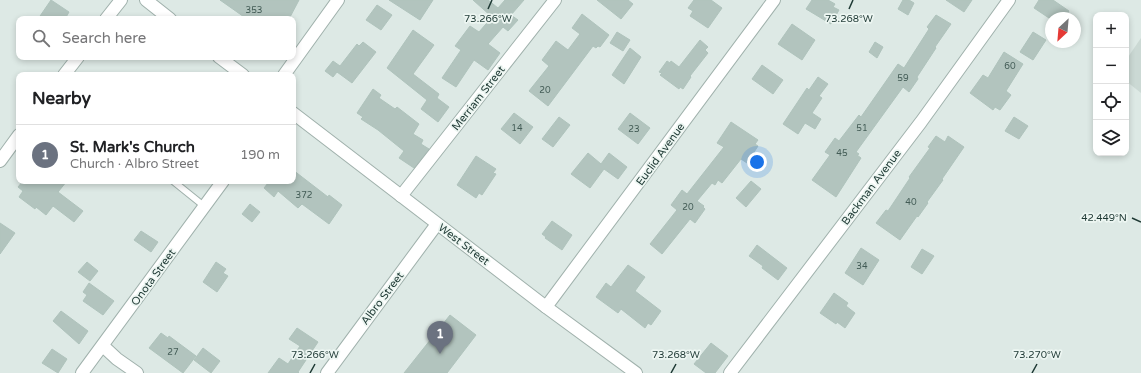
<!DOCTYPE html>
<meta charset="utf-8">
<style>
body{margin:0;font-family:"Varela Round",sans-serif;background:#f6f6f6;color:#202124}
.controls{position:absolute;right:12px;top:12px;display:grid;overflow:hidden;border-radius:8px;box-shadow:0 2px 6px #0003}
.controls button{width:36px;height:36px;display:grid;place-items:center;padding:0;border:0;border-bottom:1px solid #e0e0e0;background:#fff;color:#202124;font:20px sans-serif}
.compass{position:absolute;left:1045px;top:12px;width:36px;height:36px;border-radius:50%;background:#fff;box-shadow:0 2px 6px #0003;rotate:206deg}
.you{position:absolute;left:757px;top:162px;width:14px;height:14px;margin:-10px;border:3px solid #fff;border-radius:50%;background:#1a73e8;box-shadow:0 0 0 6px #1a73e833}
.badge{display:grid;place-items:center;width:26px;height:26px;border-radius:50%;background:#804e36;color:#fff;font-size:13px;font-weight:700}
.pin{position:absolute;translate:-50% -33px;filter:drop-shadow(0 1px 2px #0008)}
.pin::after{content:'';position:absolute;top:21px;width:14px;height:12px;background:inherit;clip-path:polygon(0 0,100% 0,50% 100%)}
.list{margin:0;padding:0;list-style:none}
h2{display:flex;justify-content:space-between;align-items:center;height:52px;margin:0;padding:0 16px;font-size:17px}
h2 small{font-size:13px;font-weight:400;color:#757577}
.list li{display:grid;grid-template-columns:26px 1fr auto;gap:12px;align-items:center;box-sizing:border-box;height:60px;padding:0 16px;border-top:1px solid #e0e0e0}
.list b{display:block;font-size:15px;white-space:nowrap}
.list p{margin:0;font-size:13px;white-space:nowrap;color:#757577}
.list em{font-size:13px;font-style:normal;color:#757577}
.icon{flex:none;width:22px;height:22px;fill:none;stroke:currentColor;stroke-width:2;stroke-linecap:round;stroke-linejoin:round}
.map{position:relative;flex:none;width:1141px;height:373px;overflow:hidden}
.search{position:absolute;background:#fff;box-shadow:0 2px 6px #0003;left:16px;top:16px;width:280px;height:44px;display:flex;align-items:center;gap:10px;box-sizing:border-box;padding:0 14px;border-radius:8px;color:#757577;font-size:15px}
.panel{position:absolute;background:#fff;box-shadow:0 2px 6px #0003;left:16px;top:72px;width:280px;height:112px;border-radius:8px}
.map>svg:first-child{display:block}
.built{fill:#cbd9d4}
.building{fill:#b2c4be;stroke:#afc3bc}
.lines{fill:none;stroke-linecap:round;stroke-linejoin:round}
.service-casing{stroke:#a0b1ac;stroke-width:8}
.minor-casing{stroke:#a0b1ac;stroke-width:14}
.tertiary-casing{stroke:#a0b1ac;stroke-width:14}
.service{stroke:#fff;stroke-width:6}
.minor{stroke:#fff;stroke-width:12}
.tertiary{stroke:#fff;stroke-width:12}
.ticks{fill:none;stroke:#1e3934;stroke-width:1.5}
.labels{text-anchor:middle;stroke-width:3.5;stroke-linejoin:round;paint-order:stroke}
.number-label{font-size:9px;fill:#435c56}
.street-label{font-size:11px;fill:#1e3934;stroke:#edf6f2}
.ticks-label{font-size:10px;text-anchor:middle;fill:#1e3934;stroke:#edf6f2;stroke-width:3.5;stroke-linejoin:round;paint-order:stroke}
</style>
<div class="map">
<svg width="1141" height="373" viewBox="0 0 1141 373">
<rect width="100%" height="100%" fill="#dde9e5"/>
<path class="built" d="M 1141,38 L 1141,93 L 1126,81 L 1126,60 Z"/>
<g class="building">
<path d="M 51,0 L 69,12 L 65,19 L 38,19 Z"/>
<path d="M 220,0 L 299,0 L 289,19 L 247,19 Z"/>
<path d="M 389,0 L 433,0 L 420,20 Z"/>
<path d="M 473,0 L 488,0 L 498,8 L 505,0 L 524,0 L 511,15 L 518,20 L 508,31 L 503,27 L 488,44 L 500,53 L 488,70 L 474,60 L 456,87 L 442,78 L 461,50 L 455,46 L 470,26 L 479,32 L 492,17 Z"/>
<path d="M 597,0 L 628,0 L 633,4 L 621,19 Z"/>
<path d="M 694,0 L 711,0 L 722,8 L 708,28 L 690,16 L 693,11 L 688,8 Z"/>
<path d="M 812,0 L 828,0 L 835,4 L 833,7 L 839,10 L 831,24 L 806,9 Z"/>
<path d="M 903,0 L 909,0 L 914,3 L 908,15 L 898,9 Z"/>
<path d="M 946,0 L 972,0 L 964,12 Z"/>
<path d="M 1039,0 L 1053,0 L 1069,11 L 1064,18 L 1049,18 L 1034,8 Z"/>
<path d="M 377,5 L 392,15 L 381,30 L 366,20 Z"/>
<path d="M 582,14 L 609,35 L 600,47 L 598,46 L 596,48 L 593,46 L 548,106 L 529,91 L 549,66 L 542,60 L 556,41 L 568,50 L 580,34 L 572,28 Z"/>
<path d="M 936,15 L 951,24 L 935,47 L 936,48 L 917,77 L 918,79 L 909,92 L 903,87 L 856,152 L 859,154 L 857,155 L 861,158 L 836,197 L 812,180 L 830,155 L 825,152 L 835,138 L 839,141 L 859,115 L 861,117 L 898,64 L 904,68 L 929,29 L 927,27 Z"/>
<path d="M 792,24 L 815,40 L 802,60 L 778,44 Z"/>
<path d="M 413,30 L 434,45 L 413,74 L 439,94 L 437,98 L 449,107 L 438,122 L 421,109 L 427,100 L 387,68 Z"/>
<path d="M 617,32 L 630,40 L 623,51 L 610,43 Z"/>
<path d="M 1033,32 L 1046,40 L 1033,60 L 1020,52 Z"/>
<path d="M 700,40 L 708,47 L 705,50 L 708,53 L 690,76 L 691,77 L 683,89 L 680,87 L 679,89 L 660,75 L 662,73 L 659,72 L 667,61 L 670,63 L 671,61 L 679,67 Z"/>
<path d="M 363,42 L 376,52 L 352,83 L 337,72 L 333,77 L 325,71 L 333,61 L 340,66 L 357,44 L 359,46 Z"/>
<path d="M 875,42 L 883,47 L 877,58 L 869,52 Z"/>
<path d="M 630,48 L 641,57 L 624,84 L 612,75 Z"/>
<path d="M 1004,52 L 1023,64 L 1006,91 L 1011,95 L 1000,110 L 995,107 L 993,110 L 970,93 L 983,75 L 988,78 Z"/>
<path d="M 762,65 L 783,80 L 773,94 L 752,79 Z"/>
<path d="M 818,77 L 828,84 L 819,96 L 822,98 L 812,113 L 821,119 L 815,129 L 805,123 L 798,134 L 783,124 L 807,88 L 809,90 Z"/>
<path d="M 373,89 L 381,95 L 379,98 L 395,109 L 397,107 L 419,124 L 413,134 L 423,140 L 421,144 L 429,149 L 414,168 L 399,158 L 404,151 L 378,130 L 361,119 L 363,117 L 357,113 Z"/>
<path d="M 514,113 L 533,127 L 520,144 L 501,129 Z"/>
<path d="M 630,113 L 650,128 L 638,144 L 618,129 Z"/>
<path d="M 559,117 L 570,125 L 553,147 L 542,139 Z"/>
<path d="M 1014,117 L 1028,126 L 1019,139 L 1005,131 Z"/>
<path d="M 731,122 L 758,140 L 755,144 L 758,146 L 747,163 L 741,159 L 722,183 L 718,180 L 715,185 L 712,183 L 697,201 L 704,206 L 703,207 L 705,209 L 695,223 L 690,219 L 662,254 L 650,244 L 677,210 L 671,205 L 682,190 L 687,194 L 724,147 L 717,143 Z"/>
<path d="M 936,136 L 945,142 L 948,136 L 964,147 L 942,179 L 943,180 L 927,202 L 928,203 L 918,217 L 917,216 L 900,240 L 876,223 L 886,210 L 888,211 L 910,178 L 909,177 L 930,148 L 928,147 Z"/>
<path d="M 588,153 L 601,164 L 609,153 L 627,167 L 618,179 L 604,169 L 590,188 L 571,174 Z"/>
<path d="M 476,156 L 496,169 L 493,173 L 496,174 L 482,195 L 479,193 L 476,198 L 457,185 Z"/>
<path d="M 293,170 L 328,197 L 329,195 L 342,205 L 329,224 L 302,204 L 298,208 L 278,191 L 274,197 L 264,188 L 268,183 L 266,181 L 293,181 Z"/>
<path d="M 23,181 L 67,181 L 58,192 L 83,211 L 74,222 L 53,206 L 46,215 L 36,207 L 35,209 L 19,197 L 23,191 L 18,187 Z"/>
<path d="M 751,181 L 761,189 L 746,207 L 736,198 Z"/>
<path d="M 250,204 L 260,212 L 252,222 L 242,214 Z"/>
<path d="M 552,221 L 572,235 L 562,250 L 545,238 L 546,237 L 542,234 Z"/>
<path d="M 0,223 L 15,233 L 0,254 Z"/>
<path d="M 141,231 L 158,242 L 151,252 L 134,240 Z"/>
<path d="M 757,245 L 787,268 L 778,280 L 762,268 L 763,266 L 749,256 Z"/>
<path d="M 861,248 L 879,260 L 863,285 L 845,273 Z"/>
<path d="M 922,249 L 934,256 L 922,274 L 911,267 Z"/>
<path d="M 87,262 L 98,271 L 90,281 L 78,272 Z"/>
<path d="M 216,262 L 226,269 L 223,273 L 228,276 L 217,292 L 203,282 Z"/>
<path d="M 628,265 L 645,277 L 635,291 L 661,311 L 651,325 L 648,323 L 645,328 L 621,309 L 618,313 L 596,297 L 606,283 L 611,287 Z"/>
<path d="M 89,283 L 114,301 L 103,315 L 83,301 L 87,295 L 83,292 Z"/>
<path d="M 834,293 L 848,303 L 846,306 L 855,313 L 845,328 L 837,322 L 836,324 L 820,313 Z"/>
<path d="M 61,311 L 88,331 L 79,344 L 53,321 Z"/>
<path d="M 450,315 L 476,335 L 447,373 L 404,373 Z"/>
<path d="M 297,328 L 318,342 L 298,372 L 299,373 L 268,373 L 279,358 L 288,364 L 300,346 L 289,339 Z"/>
<path d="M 161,333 L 168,338 L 169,336 L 196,356 L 183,373 L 149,348 Z"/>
<path d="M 711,343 L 728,356 L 715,373 L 706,373 L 694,364 Z"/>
<path d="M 203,348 L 220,361 L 211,373 L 194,360 Z"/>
<path d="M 52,349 L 67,359 L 58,373 L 42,363 Z"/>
</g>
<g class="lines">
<defs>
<path id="service" d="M 173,181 L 204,206"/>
<g id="minor">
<path d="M 106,19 L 121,0"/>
<path d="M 64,75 L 78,57"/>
<path d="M 284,75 L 338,0"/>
<path d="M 0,161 L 19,135"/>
<path d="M 546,307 L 774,0"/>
<path d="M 103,346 L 117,359 L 137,373"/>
<path d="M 327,373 L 437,224"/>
<path d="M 730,373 L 921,122 L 1009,0"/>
</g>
<g id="tertiary">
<path d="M 146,0 L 170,19"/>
<path d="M 219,57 L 243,75"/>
<path d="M 293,113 L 546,307 L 636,373"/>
<path d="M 401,196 L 555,0"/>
<path d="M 82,373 L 223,181"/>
</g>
</defs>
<use href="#service" class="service-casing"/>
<use href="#minor" class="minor-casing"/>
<use href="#tertiary" class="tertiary-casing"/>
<use href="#service" class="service"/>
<use href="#minor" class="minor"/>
<use href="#tertiary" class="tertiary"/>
</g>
<path class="ticks" d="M 488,9 L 492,0M 849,9 L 853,0M 1132,218 L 1141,222M 310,373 L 315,364M 671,373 L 676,364M 1032,373 L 1037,364"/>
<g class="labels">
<g class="number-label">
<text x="254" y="13">353</text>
<text x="1010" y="69">60</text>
<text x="903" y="81">59</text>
<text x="545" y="93">20</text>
<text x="517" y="131">14</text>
<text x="862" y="131">51</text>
<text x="634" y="132">23</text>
<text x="842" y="156">45</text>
<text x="304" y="198">372</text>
<text x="911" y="205">40</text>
<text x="688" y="210">20</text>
<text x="862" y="269">34</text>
<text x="173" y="355">27</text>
</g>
<g class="street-label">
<text transform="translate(478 98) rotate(-52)" y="4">Merriam Street</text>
<text transform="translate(660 154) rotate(-54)" y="4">Euclid Avenue</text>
<text transform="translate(871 187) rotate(-53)" y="4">Backman Avenue</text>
<text transform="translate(464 244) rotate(37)" y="4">West Street</text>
<text transform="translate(153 277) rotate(-54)" y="4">Onota Street</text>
<text transform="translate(382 298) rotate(-53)" y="4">Albro Street</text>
</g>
</g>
<g class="ticks-label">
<text x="488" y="22">73.266°W</text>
<text x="849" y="22">73.268°W</text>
<text x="1104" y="221">42.449°N</text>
<text x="315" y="358">73.266°W</text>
<text x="676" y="358">73.268°W</text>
<text x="1037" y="358">73.270°W</text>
</g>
</svg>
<div class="controls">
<button>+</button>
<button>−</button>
<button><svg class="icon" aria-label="locate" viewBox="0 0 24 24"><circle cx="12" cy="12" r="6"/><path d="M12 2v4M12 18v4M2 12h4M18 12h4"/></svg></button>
<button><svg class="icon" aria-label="layers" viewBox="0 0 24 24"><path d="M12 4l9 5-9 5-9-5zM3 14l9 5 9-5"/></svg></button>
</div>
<svg class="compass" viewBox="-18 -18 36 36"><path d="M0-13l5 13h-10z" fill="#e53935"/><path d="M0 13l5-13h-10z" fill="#757577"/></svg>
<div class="you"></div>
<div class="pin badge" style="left:440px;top:354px;background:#6b7280">1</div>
<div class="search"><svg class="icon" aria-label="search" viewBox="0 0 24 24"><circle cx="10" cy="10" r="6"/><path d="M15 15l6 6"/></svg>Search here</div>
<section class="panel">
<h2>Nearby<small></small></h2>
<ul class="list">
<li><span class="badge" style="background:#6b7280">1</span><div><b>St. Mark's Church</b><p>Church · Albro Street</p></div><em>190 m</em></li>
</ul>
</section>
</div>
